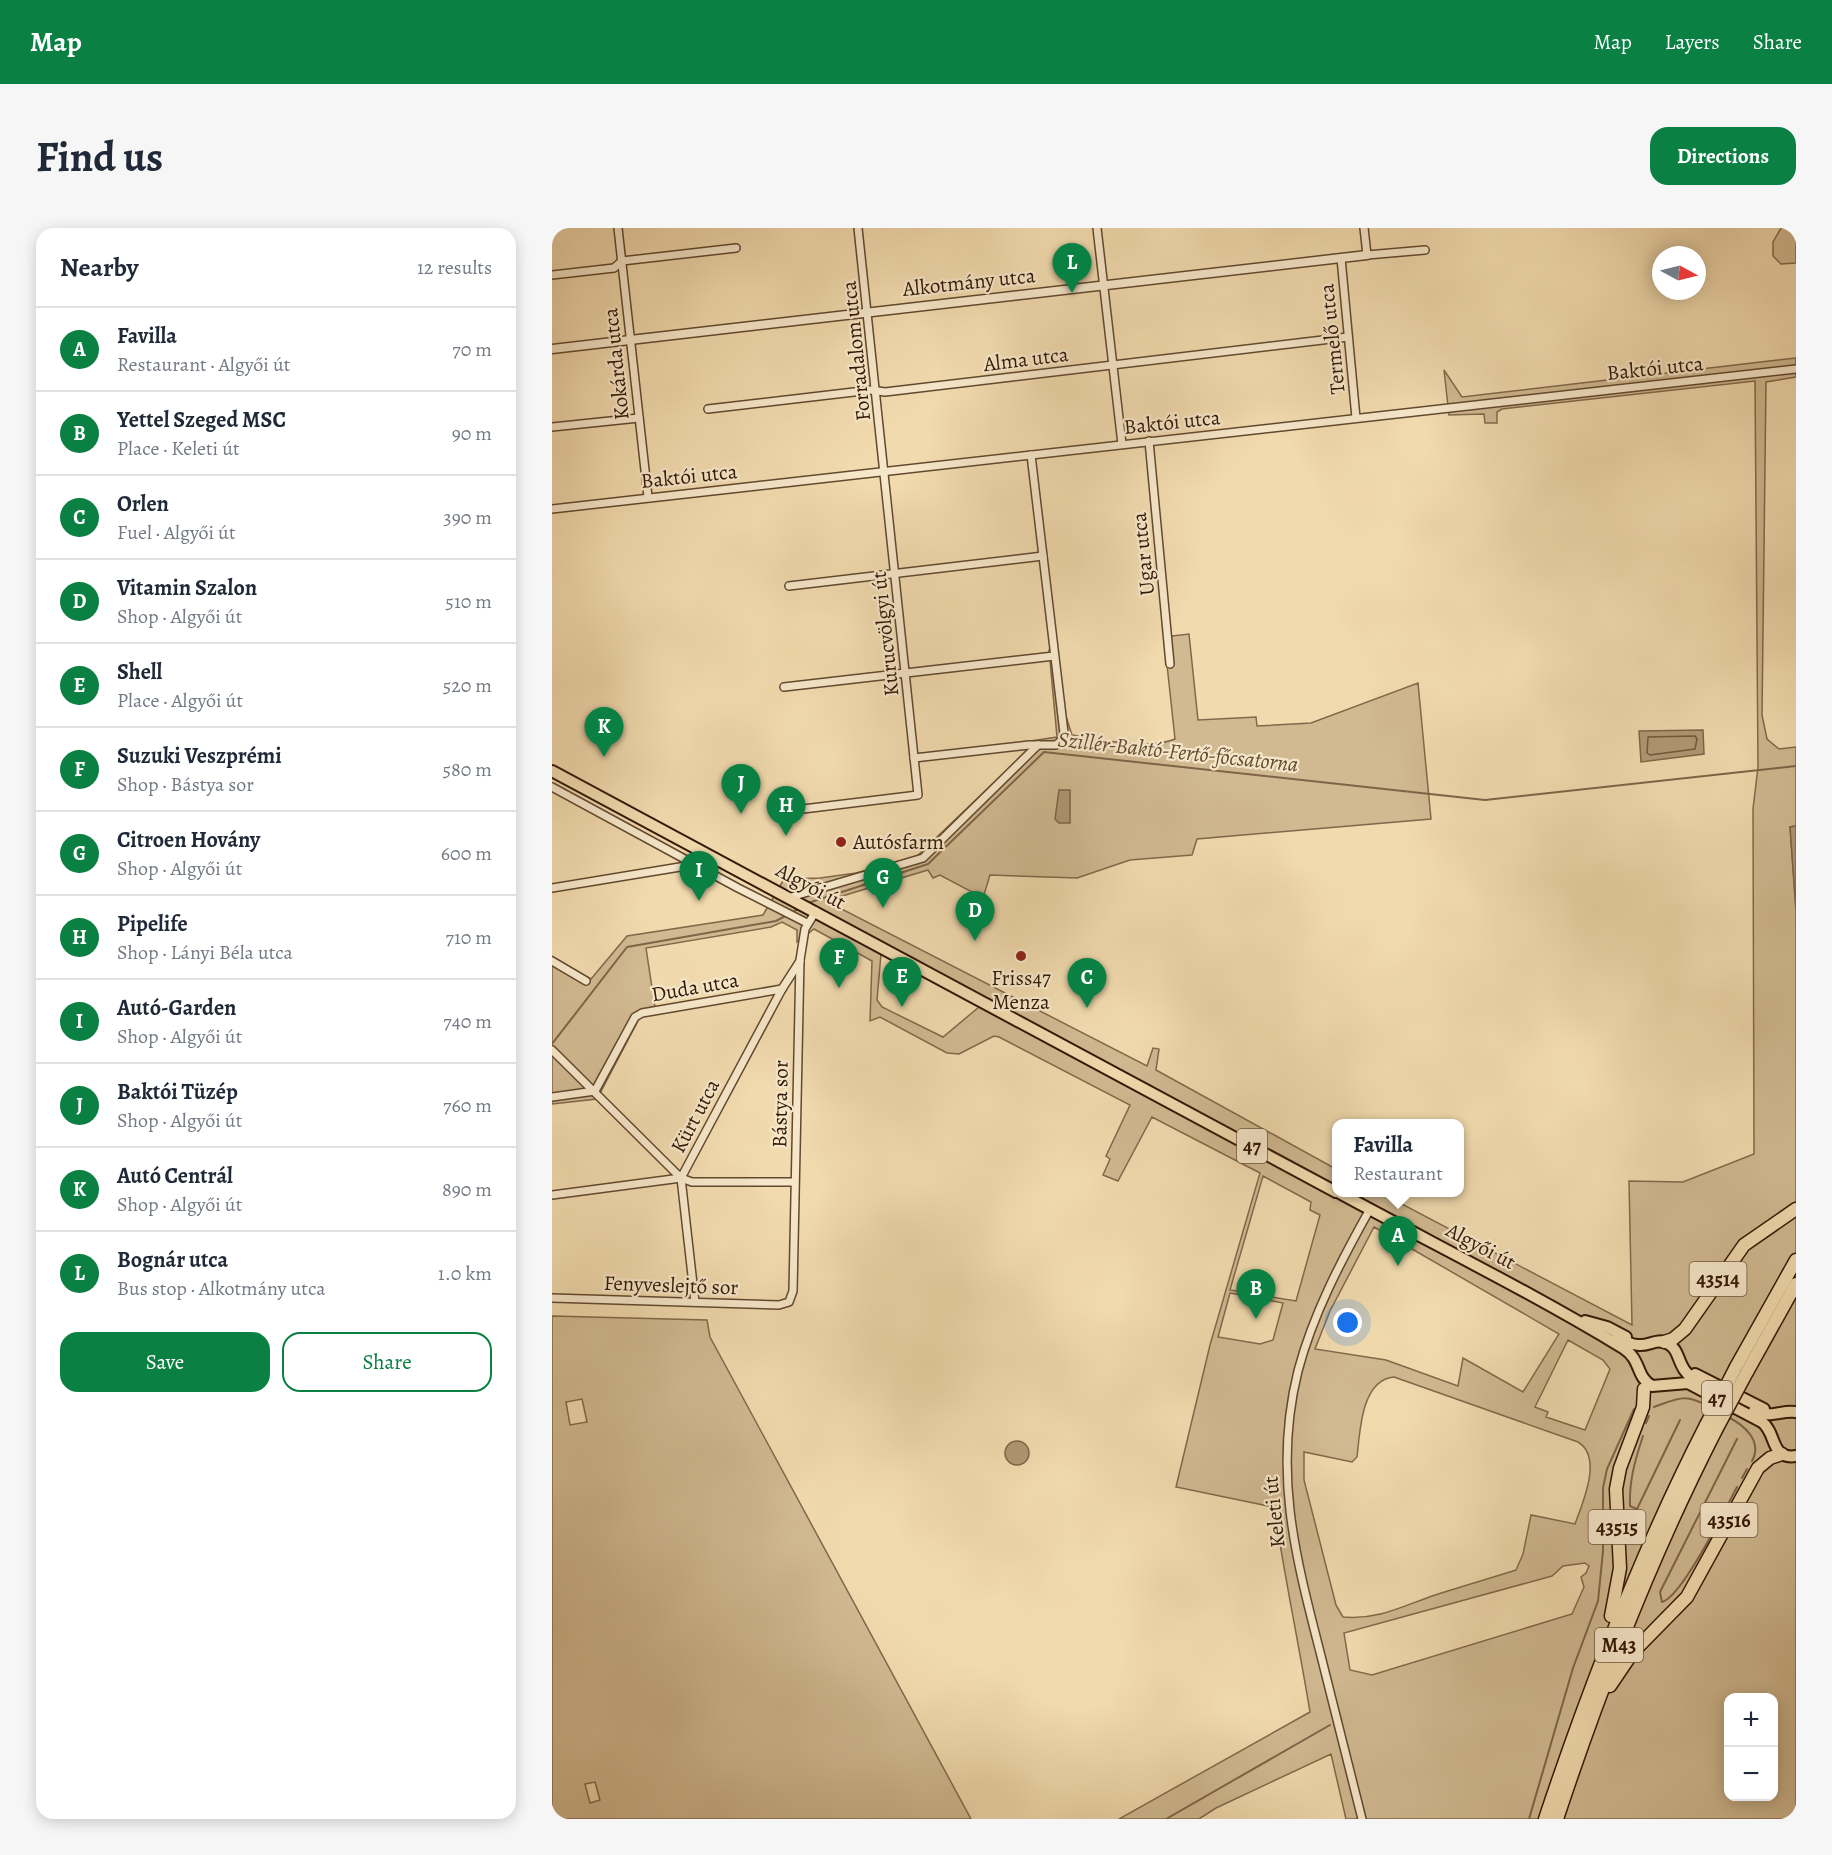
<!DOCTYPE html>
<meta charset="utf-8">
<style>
body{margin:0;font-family:Alegreya,serif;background:#f6f6f7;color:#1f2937}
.controls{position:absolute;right:18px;bottom:18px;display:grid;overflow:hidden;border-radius:12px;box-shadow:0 3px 15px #0003}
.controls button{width:54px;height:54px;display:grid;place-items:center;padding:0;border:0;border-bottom:2px solid #e0e1e3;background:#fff;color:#1f2937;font:30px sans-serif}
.compass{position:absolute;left:1100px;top:18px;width:54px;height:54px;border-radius:50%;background:#fff;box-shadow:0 3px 15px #0003;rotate:97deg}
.you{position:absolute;left:796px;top:1095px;width:21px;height:21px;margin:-15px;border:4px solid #fff;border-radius:50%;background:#1a73e8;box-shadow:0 0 0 9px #1a73e833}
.badge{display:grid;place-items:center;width:39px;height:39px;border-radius:50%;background:#0b8043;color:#fff;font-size:20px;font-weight:700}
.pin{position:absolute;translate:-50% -50px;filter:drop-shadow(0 2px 3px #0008)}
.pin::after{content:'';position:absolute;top:32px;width:21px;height:18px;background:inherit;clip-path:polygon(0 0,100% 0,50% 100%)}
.popup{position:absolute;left:780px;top:891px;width:132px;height:78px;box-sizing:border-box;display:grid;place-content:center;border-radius:12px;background:#fff;filter:drop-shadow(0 2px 4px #0005);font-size:20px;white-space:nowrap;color:#747a83}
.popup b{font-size:22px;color:#1f2937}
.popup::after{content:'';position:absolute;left:50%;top:100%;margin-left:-12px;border:12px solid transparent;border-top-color:#fff}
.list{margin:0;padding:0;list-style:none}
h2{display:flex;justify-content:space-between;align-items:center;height:78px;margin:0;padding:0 24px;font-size:26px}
h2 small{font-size:20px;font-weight:400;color:#747a83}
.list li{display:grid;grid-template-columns:39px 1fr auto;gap:18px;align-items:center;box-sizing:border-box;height:84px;padding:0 24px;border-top:2px solid #e0e1e3}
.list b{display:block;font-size:22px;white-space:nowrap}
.list p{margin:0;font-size:20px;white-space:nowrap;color:#747a83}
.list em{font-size:20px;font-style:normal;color:#747a83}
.actions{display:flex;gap:12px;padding:18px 24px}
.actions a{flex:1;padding:14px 0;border:2px solid #0b8043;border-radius:18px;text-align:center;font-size:21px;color:#0b8043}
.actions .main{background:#0b8043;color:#fff}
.map{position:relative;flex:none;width:1244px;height:1591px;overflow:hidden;border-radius:18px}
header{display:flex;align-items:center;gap:36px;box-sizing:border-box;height:84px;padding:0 30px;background:#0b8043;color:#fff}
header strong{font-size:28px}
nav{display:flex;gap:33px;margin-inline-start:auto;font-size:21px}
.intro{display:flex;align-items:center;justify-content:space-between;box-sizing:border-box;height:144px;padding:0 36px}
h1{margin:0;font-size:42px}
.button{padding:15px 27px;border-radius:18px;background:#0b8043;color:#fff;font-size:21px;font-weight:700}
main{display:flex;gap:36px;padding:0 36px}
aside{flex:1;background:#fff;border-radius:18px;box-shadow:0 3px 15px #0003}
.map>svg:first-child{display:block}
.green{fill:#d1b991;stroke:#82684a;stroke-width:1.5;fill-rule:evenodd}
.water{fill:#b09874;stroke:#7e6547;stroke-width:1.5}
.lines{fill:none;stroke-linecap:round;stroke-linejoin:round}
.shore{stroke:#72583c;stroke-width:1.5}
.stream{stroke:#7e6547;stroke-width:2}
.minor-casing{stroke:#62482e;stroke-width:10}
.tertiary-casing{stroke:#62482e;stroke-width:11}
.primary-casing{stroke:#331804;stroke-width:14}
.motorway-casing{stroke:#331804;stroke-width:15}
.minor{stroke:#f6e7ca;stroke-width:7}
.tertiary{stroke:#f6e7ca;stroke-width:8}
.primary{stroke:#f1daae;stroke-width:10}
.motorway{stroke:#f1daae;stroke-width:12}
.motorway-bridge-casing{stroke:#331804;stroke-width:15;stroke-linecap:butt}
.motorway-bridge{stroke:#f1daae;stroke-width:12}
.poi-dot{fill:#8f2418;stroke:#f6e7ca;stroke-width:2}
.labels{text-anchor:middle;stroke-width:4.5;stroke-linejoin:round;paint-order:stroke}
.shield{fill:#f6e7ca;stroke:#6e563f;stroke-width:1.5}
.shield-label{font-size:20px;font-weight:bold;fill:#331804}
.street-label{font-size:21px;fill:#331804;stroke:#f6e7ca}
.poi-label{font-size:21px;fill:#331804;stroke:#f6e7ca;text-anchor:start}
.water-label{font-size:22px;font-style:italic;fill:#654b31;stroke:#f6e7ca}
</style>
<header>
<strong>Map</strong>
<nav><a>Map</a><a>Layers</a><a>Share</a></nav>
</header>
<div class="intro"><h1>Find us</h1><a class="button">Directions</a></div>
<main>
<aside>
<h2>Nearby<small>12 results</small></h2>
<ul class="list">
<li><span class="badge">A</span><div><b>Favilla</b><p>Restaurant · Algyői út</p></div><em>70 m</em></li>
<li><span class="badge">B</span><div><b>Yettel Szeged MSC</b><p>Place · Keleti út</p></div><em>90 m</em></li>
<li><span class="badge">C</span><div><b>Orlen</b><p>Fuel · Algyői út</p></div><em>390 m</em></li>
<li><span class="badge">D</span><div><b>Vitamin Szalon</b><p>Shop · Algyői út</p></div><em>510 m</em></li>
<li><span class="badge">E</span><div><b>Shell</b><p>Place · Algyői út</p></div><em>520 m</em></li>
<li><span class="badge">F</span><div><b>Suzuki Veszprémi</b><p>Shop · Bástya sor</p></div><em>580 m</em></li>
<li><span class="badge">G</span><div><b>Citroen Hovány</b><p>Shop · Algyői út</p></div><em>600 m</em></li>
<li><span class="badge">H</span><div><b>Pipelife</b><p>Shop · Lányi Béla utca</p></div><em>710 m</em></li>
<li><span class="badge">I</span><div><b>Autó-Garden</b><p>Shop · Algyői út</p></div><em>740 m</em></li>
<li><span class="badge">J</span><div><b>Baktói Tüzép</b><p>Shop · Algyői út</p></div><em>760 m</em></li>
<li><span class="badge">K</span><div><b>Autó Centrál</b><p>Shop · Algyői út</p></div><em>890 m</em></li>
<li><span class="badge">L</span><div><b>Bognár utca</b><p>Bus stop · Alkotmány utca</p></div><em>1.0 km</em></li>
</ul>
<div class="actions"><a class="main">Save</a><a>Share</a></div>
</aside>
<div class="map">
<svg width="1244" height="1591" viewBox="0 0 1244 1591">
<rect width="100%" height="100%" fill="#f1daae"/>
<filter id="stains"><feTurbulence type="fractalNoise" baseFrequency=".00333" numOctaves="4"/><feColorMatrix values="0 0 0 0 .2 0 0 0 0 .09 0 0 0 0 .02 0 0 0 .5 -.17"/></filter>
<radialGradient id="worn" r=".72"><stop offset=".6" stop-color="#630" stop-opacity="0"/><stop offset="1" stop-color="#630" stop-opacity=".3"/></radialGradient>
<g class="green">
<path d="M 1229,0 L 1244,0 L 1244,35 L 1229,36 L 1221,28 L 1221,14 Z"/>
<path d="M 1244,130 L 1244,149 L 1214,154 L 1210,487 L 1215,511 L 1227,521 L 1244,519 L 1244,598 L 1238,599 L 1244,682 L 1244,1591 L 794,1591 L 779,1526 L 664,1580 L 647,1591 L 567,1591 L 758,1484 C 747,1417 733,1351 723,1285 L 716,1278 L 624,1259 L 658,1117 L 708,945 L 600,889 L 566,953 L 551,947 L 558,931 L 554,928 L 578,877 L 447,809 L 442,808 L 407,826 L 395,825 L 328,789 L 318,793 L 320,733 L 262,701 L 245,714 L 245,702 L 230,694 L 219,699 L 94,720 L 104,786 L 88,789 L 45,871 L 0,876 L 0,728 L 39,751 L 75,708 L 211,687 L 232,651 L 268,650 L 304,645 L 364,629 L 479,519 L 479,513 L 505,509 L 497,422 L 505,421 L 510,476 L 520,507 C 551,511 594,523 623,511 L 612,409 L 637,406 L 646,492 L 704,489 L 705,498 L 759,495 L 866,455 L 879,591 L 645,611 L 640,627 L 578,632 L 525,650 L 438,647 L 431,670 L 388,647 L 381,650 L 376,642 L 274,673 L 595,838 L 601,820 L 607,821 L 604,842 L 784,941 L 784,964 L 829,965 L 1080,1097 L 1077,953 L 1131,954 L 1202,926 L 1201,581 L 1206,539 L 1203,153 L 950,181 L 945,184 L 945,195 L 933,195 L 932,186 L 897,187 L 892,142 L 910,169 ZM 329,726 L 427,779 L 391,809 L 330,779 L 325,772 ZM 711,948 L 759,974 L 758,982 L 768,987 L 744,1073 L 678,1062 ZM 822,999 L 1007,1106 L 971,1164 L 911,1130 L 906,1158 L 834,1132 L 763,1121 L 778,1083 ZM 678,1065 L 731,1075 L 721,1112 L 708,1116 L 666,1109 ZM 1016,1112 L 1051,1132 L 1058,1141 L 1033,1202 L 994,1189 L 996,1184 L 983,1179 ZM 842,1149 L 1026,1214 C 1051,1229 1031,1274 1023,1296 L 979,1287 L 971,1326 L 964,1342 C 936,1351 907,1359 880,1368 C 849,1379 825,1392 791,1389 L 784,1377 L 752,1252 L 752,1224 L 800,1234 L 805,1229 C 808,1204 809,1152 842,1149 ZM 1033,1335 L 1037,1338 L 1034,1345 L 1029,1349 L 1032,1359 L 1020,1386 L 820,1447 L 798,1442 L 792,1405 L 1000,1348 L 1011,1338 ZM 1176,1470 L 1222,1470 L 1222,1568 L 1176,1568 Z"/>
<path d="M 0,1088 L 155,1092 L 158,1109 L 419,1591 L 0,1591 ZM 30,1171 L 35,1194 L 18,1197 L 14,1174 ZM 43,1554 L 48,1572 L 38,1575 L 33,1556 Z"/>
</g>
<g class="water">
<path d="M 1151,502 L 1152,526 L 1089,534 L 1087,503 Z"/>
<path d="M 507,562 L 518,562 L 518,595 L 507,595 L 503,591 Z"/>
<path d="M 1244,598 L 1244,682 L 1238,599 Z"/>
<circle cx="465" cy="1225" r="12"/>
</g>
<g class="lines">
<path class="shore" d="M 1143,508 L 1145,511 L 1143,521 L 1098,527 L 1095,525 L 1096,509 Z"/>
<g class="stream">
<path d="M 256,675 L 376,636 L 492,524 L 933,572 L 1244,538"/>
<path d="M 0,816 L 75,719 L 224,693 L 246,681"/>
<path d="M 1102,1179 C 1127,1170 1133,1165 1158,1179"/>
<path d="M 1176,1189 C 1192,1197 1211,1213 1200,1233"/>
<path d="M 1094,1195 L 1097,1188"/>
<path d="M 1091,1208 C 1083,1232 1077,1253 1078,1278 L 1085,1281 L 1128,1192"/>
<path d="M 1190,1250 L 1195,1241"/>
<path d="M 1185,1259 C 1173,1281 1130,1369 1110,1374 L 1108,1364 L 1185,1211"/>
<path d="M 614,1591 L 778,1497"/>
<path d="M 977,1591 L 1021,1440 L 1046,1373 L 1051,1323 L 1051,1260 L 1055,1241 L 1082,1181"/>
</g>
<defs>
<g id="minor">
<path d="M 66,0 L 96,269"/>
<path d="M 545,0 L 570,216"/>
<path d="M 812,0 L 815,27 L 873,22"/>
<path d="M 789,30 L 804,190"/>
<path d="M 0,47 L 62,40 L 70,33 L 184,20"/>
<path d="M 156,181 L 319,162 L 333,164 L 796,109"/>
<path d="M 0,199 L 87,190"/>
<path d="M 597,213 L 618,436"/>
<path d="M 0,281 L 1244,141"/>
<path d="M 237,358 L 491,328"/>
<path d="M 232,459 L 502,428"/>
<path d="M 362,530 L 477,517 L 504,517 L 510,512 L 512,505 L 479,227"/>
<path d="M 0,559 L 186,660 L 255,695"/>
<path d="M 243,582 L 366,567 L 306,0"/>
<path d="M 0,660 L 134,638 L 141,634 L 148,621"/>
<path d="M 239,669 L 371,630 L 486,517"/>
<path d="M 0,733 L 34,753"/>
<path d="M 0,822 L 129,950"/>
<path d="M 0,869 L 43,863 L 83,789 L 90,785 L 230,761"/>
<path d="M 0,967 L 129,950 L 140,954 L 242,954"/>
<path d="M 0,1070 L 227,1077 L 237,1074 L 241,1063 L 248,732 L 253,701 L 264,683"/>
<path d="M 143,1074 L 129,950 L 230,761 L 248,733"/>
<path d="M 810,1591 C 796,1535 782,1480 768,1424 C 743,1327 721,1243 746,1143 C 761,1086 789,1033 818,981"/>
</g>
<path id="tertiary" d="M 0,121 L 815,27"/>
<g id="primary">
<path d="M 0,543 L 784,964"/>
<path d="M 786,964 C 881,1016 979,1064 1071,1120 C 1090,1132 1083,1148 1100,1158 L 1136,1155 L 1210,1194 C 1225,1205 1218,1232 1244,1228"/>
<path d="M 1033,1093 L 1055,1099 L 1074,1109"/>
<path d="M 1065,1109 C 1072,1113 1079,1117 1087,1117 C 1097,1118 1105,1110 1115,1115 C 1131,1123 1122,1140 1146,1154"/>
<path d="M 1143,1146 L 1212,1181"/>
<path d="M 1202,1183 C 1218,1191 1228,1182 1244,1184"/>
</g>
<g id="motorway">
<path d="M 1112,1114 L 1121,1111 L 1133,1101 L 1192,1017 L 1244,981"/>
<path d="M 1184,1139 L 1244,1032"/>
<path d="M 1195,1144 L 1244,1056"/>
<path d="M 1059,1388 L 1068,1340 L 1064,1261 L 1068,1240 L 1091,1179 L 1092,1161"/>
<path d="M 1058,1458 L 1081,1424 L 1135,1369 L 1206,1240 L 1218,1230 L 1230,1226"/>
<path d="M 993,1591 C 1038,1456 1089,1324 1154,1197"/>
<path d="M 1005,1591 C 1049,1458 1100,1327 1164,1202"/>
</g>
</defs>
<use href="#minor" class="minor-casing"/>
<use href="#tertiary" class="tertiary-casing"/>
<use href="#primary" class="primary-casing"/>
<use href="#motorway" class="motorway-casing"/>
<use href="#minor" class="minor"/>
<use href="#tertiary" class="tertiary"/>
<use href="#primary" class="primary"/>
<use href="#motorway" class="motorway"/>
<defs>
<g id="motorway-bridge">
<path d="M 1154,1197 L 1184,1139"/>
<path d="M 1164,1202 L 1195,1144"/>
</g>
</defs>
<use href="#motorway-bridge" class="motorway-bridge-casing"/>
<use href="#motorway-bridge" class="motorway-bridge"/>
</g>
<g class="poi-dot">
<circle cx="289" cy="614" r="6"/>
<circle cx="469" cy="728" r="6"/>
</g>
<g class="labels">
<g class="shield">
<rect x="685" y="901" width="30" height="34" rx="4.5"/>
<rect x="1137.5" y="1034" width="57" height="34" rx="4.5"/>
<rect x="1150" y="1153" width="30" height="34" rx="4.5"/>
<rect x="1148.5" y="1275" width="57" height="34" rx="4.5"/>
<rect x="1036.5" y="1282" width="57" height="34" rx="4.5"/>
<rect x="1043" y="1400" width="48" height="34" rx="4.5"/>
</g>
<g class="shield-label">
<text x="700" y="925">47</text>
<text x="1166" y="1058">43514</text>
<text x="1165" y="1177">47</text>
<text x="1177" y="1299">43516</text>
<text x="1065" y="1306">43515</text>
<text x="1067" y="1424">M43</text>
</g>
<g class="street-label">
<text transform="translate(417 54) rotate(-6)" y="7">Alkotmány utca</text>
<text transform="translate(780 111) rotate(-96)" y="7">Termelő utca</text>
<text transform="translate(304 123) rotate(-96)" y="7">Forradalom utca</text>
<text transform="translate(474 131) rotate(-7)" y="7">Alma utca</text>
<text transform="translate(64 136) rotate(-96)" y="7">Kokárda utca</text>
<text transform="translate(1103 140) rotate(-6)" y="7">Baktói utca</text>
<text transform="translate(620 194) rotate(-6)" y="7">Baktói utca</text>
<text transform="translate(137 248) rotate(-6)" y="7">Baktói utca</text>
<text transform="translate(591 326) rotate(-96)" y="7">Ugar utca</text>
<text transform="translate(333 406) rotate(-96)" y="7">Kurucvölgyi út</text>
<text transform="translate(259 658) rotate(28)" y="7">Algyői út</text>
<text transform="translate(143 759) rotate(-10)" y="7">Duda utca</text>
<text transform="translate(228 876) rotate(-89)" y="7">Bástya sor</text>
<text transform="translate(143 888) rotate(-62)" y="7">Kürt utca</text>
<text transform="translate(929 1018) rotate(28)" y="7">Algyői út</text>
<text transform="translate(119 1057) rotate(2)" y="7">Fenyveslejtő sor</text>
<text transform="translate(722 1284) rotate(-96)" y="7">Keleti út</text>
</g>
<g class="poi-label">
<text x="301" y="621">Autósfarm</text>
<text x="469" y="757" text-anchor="middle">Friss47<tspan x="469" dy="24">Menza</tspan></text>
</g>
<g class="water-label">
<text transform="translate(626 523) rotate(6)" y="8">Szillér-Baktó-Fertő-főcsatorna</text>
</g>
</g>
<rect width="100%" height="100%" filter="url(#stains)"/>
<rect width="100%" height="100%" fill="url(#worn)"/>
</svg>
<div class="controls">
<button>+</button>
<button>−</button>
</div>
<svg class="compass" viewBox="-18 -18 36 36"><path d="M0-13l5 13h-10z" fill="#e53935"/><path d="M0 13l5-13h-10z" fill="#747a83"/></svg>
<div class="you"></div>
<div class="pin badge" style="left:846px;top:1038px">A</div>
<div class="popup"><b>Favilla</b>Restaurant</div>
<div class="pin badge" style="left:704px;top:1091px">B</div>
<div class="pin badge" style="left:535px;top:780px">C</div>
<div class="pin badge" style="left:423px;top:713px">D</div>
<div class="pin badge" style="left:350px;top:779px">E</div>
<div class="pin badge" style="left:287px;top:760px">F</div>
<div class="pin badge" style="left:331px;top:680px">G</div>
<div class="pin badge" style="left:234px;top:608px">H</div>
<div class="pin badge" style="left:147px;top:673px">I</div>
<div class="pin badge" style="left:189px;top:586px">J</div>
<div class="pin badge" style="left:52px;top:529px">K</div>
<div class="pin badge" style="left:520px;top:65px">L</div>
</div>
</main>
